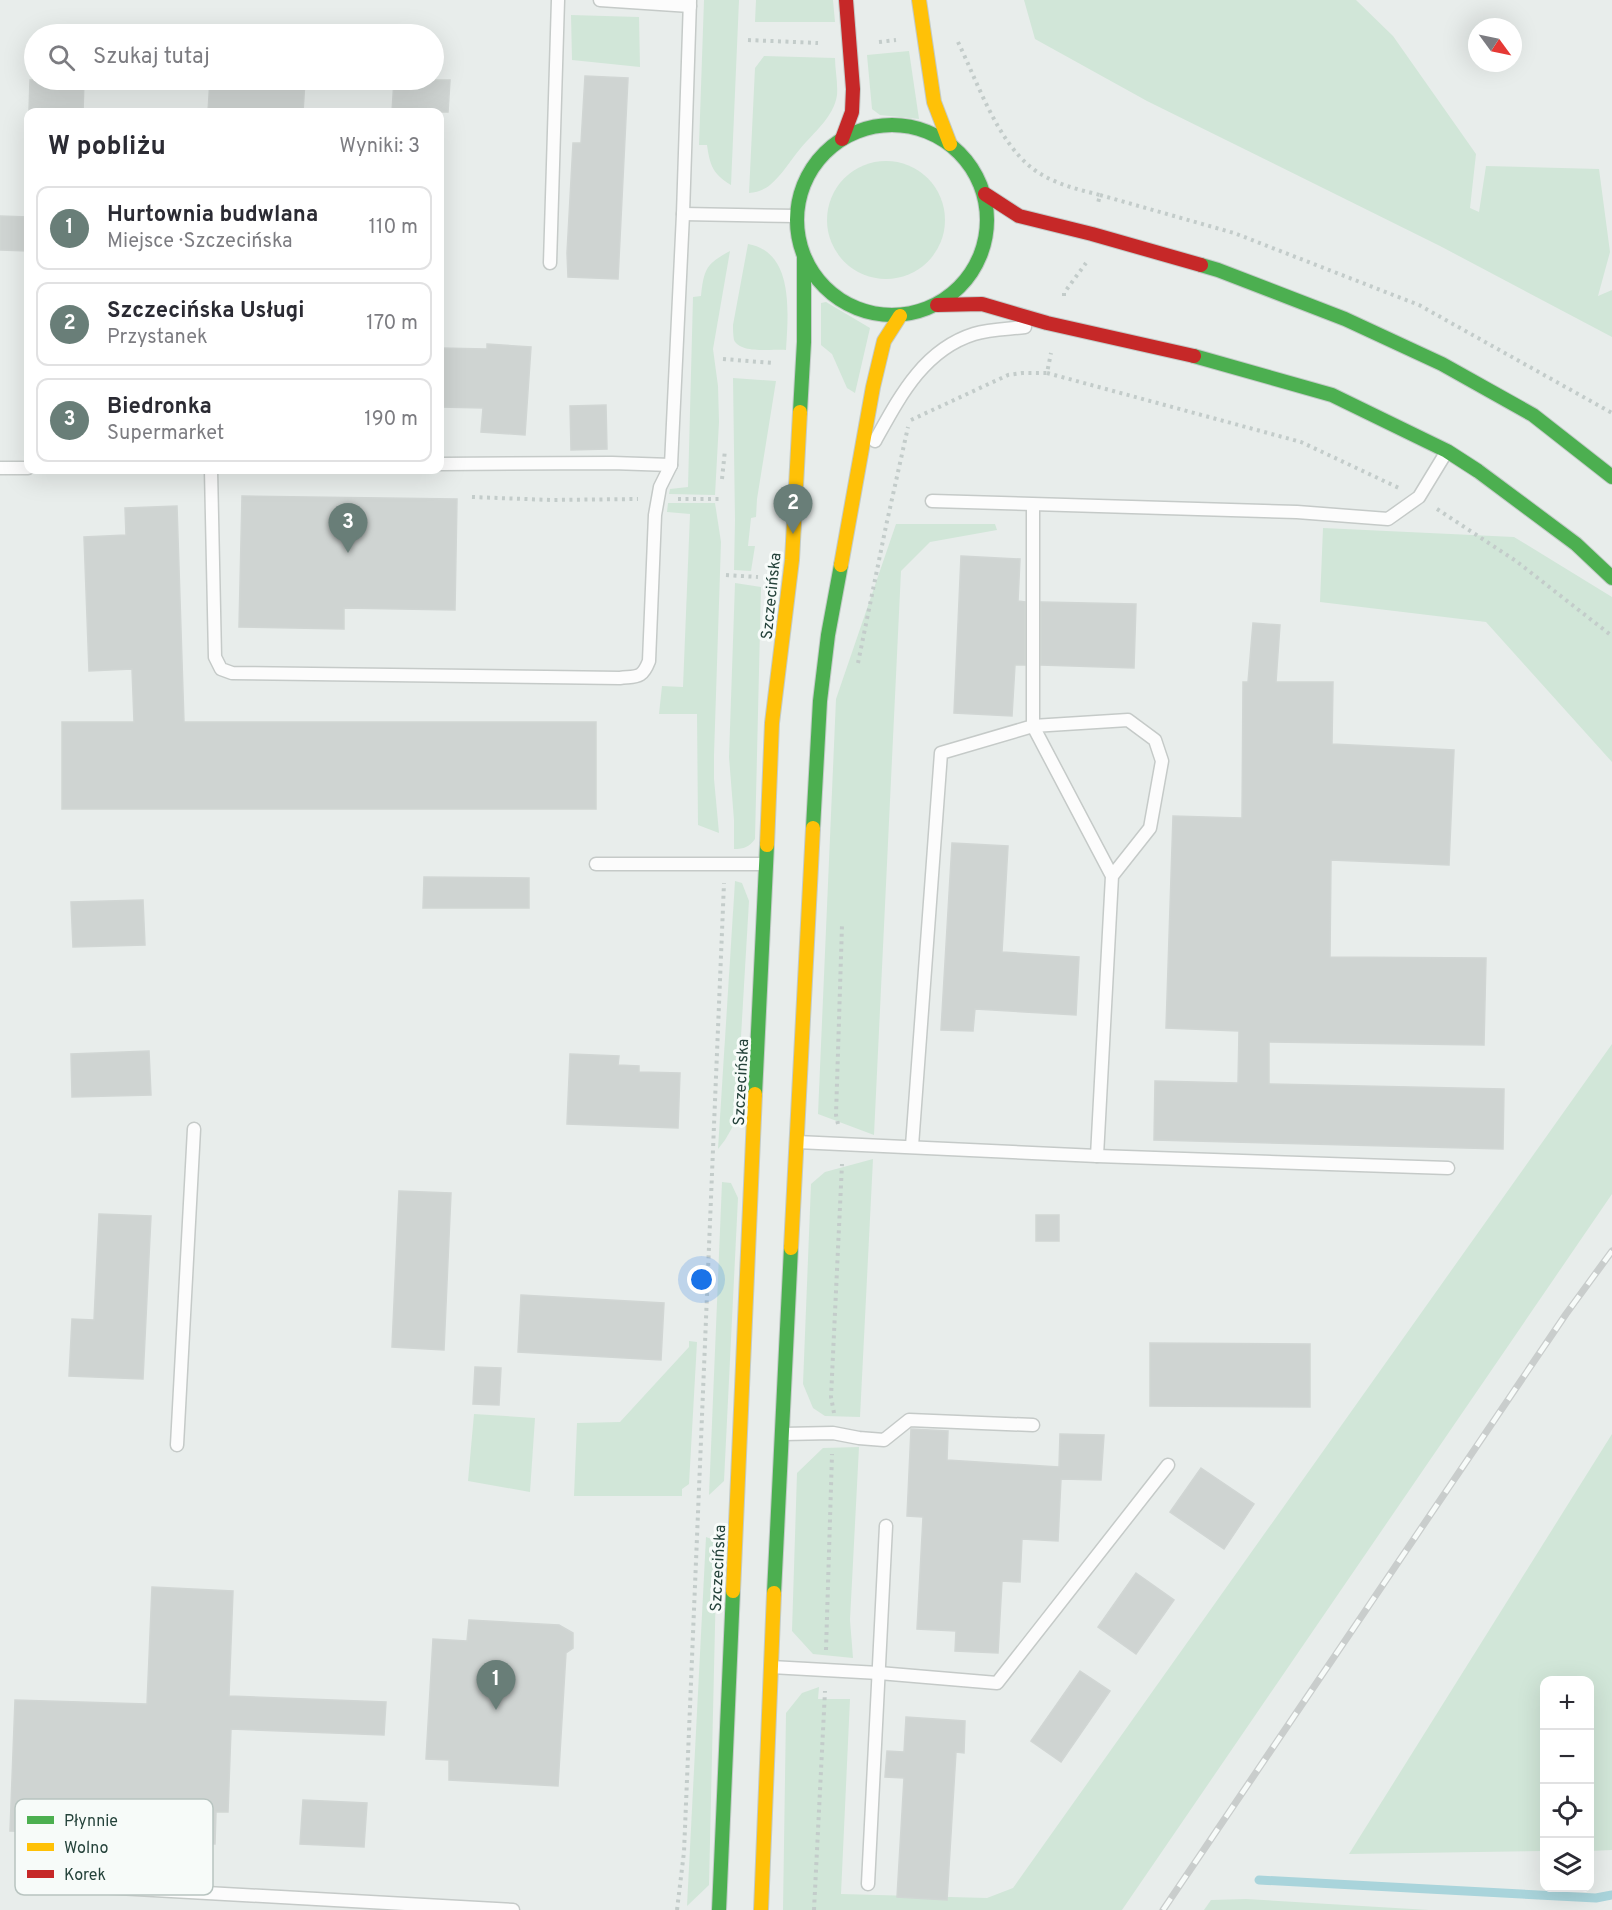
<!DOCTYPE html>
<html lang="pl">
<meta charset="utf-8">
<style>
body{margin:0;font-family:Overpass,sans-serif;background:#f7f7f7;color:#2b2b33}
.controls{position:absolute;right:18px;bottom:18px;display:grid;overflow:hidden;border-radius:12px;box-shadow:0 6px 24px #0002}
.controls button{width:54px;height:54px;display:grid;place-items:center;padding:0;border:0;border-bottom:2px solid #e1e1e2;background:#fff;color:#2b2b33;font:30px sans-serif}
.compass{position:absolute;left:1468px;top:18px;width:54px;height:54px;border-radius:50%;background:#fff;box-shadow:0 6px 24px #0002;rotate:123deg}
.you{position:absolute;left:702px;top:1280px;width:21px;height:21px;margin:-15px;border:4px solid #fff;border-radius:50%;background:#1a73e8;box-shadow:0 0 0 9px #1a73e833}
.badge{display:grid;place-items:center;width:39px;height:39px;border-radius:50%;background:#697e78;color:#fff;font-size:20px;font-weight:700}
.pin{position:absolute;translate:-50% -50px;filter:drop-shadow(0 2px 3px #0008)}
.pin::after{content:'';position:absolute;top:32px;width:21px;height:18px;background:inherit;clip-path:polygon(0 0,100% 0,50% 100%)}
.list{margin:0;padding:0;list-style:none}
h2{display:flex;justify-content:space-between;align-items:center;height:78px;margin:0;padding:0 24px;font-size:26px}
h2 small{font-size:20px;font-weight:400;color:#7c7c81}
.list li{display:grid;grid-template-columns:39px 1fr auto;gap:18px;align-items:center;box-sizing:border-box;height:84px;margin:0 12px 12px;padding:0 12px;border:2px solid #e1e1e2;border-radius:12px}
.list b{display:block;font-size:22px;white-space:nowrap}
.list p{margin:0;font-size:20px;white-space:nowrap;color:#7c7c81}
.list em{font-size:20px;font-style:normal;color:#7c7c81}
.icon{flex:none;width:33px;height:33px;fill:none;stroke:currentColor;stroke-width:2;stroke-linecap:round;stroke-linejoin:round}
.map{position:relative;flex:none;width:1612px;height:1910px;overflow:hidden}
.search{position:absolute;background:#fff;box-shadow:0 6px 24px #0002;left:24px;top:24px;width:420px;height:66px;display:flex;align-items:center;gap:15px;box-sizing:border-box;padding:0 21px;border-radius:33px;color:#7c7c81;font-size:22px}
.panel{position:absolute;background:#fff;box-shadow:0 6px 24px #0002;left:24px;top:108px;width:420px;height:366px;border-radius:12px}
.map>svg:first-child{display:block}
.green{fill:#d1e6d8}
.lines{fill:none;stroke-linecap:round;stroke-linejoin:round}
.stream{stroke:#a9d4db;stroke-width:9}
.building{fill:#cfd4d2;stroke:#d1d6d4;stroke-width:1.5}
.lane-casing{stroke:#c5cac8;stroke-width:15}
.fast-casing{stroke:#c3cbc8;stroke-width:16}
.slow-casing{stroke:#c3cbc8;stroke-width:16}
.jam-casing{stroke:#c3cbc8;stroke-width:16}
.path{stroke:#c3ccca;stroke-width:4;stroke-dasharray:3 4.5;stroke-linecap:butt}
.lane{stroke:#fcfcfc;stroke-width:12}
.fast{stroke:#4caf50;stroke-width:14}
.slow{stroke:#ffc107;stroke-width:14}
.jam{stroke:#c62828;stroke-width:14}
.rail-casing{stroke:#c9cdcc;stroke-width:7}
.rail{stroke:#f7fbf9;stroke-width:4.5;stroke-dasharray:14;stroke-linecap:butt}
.labels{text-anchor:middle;stroke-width:6;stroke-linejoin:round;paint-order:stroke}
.street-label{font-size:16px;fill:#24423a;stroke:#f7fbf9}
.key{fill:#f7fbf9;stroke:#b8c4c0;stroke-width:1.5}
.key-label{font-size:16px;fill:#24423a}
</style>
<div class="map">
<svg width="1612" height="1910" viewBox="0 0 1612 1910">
<rect width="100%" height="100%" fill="#e8edeb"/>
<g class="green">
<path d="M 704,0 L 739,0 L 731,185 C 713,174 710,166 707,145 L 699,145 Z"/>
<path d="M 756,0 L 833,0 L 835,22 L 755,22 Z"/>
<path d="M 1024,0 L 1356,0 L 1393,36 L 1476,154 L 1470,208 L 1479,212 L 1486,166 L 1599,169 L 1610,252 L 1598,296 L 1612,290 L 1612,337 L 1440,246 L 1147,101 L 1035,39 Z"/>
<path d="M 571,15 L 639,17 L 640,67 L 572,60 Z"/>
<path d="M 909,51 L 919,119 L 880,115 L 872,109 L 867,55 Z"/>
<path d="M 764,56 L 835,58 C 835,69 838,83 837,95 C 834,117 813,133 800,149 C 790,161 782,175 770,185 C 764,190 757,192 749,193 L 755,68 Z"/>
<circle cx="886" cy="220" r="59"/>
<path d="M 748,244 C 795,252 788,315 786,350 C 773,349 740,354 734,340 C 733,335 733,330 733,325 Z"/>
<path d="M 730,251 L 713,349 L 718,386 L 719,422 L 715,495 L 669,494 L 670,489 L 688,487 L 693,297 L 701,296 C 704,269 706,264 730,251 Z"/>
<path d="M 826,302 L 870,328 L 855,393 L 847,388 L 832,354 L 821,345 L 821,303 Z"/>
<path d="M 733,378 L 776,381 L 757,499 L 756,517 L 751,518 L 748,546 L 755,546 L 751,571 L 734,570 L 735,520 Z"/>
<path d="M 668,503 L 715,503 L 721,542 L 714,755 L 714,779 L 719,833 L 698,825 L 697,714 L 659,714 L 662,686 L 683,687 L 690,514 L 667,512 Z"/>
<path d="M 896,524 L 995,524 L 997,530 L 930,542 L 901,571 L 874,1135 L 818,1114 L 836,699 Z"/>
<path d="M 1323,528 L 1514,537 L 1612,597 L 1612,762 L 1486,622 L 1320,602 Z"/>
<path d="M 735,583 L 761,587 L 755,839 C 749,847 744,849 734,849 L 734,820 L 729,757 Z"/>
<path d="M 735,881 L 742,883 L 749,901 L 736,1121 L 725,1140 L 718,1149 Z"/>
<path d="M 1612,1044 L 1612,1194 L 1122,1910 L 783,1910 L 786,1713 L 802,1693 L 819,1687 L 818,1699 L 850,1699 L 841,1894 L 987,1898 L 1013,1888 Z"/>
<path d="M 873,1159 L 860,1417 L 825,1416 L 813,1408 L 803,1384 L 811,1184 L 825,1172 Z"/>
<path d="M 722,1182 L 731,1183 L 738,1198 L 724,1481 L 709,1495 Z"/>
<path d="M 689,1341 L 697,1342 L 689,1484 L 682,1489 L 682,1496 L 574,1496 L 577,1423 L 620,1422 L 689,1347 Z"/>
<path d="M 474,1414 L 535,1418 L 530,1492 L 468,1481 Z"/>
<path d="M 1612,1434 L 1612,1850 L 1590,1851 L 1590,1680 L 1544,1680 L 1544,1851 L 1349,1854 Z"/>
<path d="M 859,1447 L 850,1620 L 853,1658 L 813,1654 L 792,1631 L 797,1473 L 823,1448 Z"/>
<path d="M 706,1537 L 717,1541 L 709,1885 L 687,1906 Z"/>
<path d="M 1246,1899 L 1429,1910 L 1204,1910 L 1211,1900 Z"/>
</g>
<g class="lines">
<path class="stream" d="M 1259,1880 L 1596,1898 L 1612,1895"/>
</g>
<g class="building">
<path d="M 585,76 L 628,78 L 618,279 L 568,277 L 567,253 L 573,143 L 581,143 Z"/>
<path d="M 30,80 L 84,80 L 83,112 L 29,112 Z"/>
<path d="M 210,80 L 305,80 L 303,112 L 208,112 Z"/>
<path d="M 394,80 L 450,80 L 448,112 L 392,112 Z"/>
<path d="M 0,216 L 28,217 L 28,251 L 0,250 Z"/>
<path d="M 487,344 L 531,347 L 525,435 L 481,432 L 483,408 L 440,407 L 440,348 L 487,349 Z"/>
<path d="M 606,405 L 607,449 L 571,450 L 570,406 Z"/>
<path d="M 242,496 L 457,499 L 455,610 L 344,608 L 344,629 L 239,627 Z"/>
<path d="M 177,506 L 184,722 L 596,722 L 596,809 L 62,809 L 62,722 L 134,722 L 132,669 L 89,671 L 84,537 L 126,535 L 125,508 Z"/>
<path d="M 961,556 L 1020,559 L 1018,601 L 1025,602 L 1025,665 L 1015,665 L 1012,716 L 954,713 Z"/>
<path d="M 1041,602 L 1136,604 L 1134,668 L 1041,665 Z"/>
<path d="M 1253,623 L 1280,625 L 1276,682 L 1333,682 L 1332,744 L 1454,750 L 1449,865 L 1331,860 L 1330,957 L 1486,958 L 1484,1045 L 1269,1042 L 1269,1084 L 1504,1089 L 1503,1149 L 1154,1140 L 1155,1081 L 1238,1083 L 1239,1031 L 1166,1028 L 1173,816 L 1242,818 L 1243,682 L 1248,682 Z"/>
<path d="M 952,843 L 1008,846 L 1002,952 L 1079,957 L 1076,1015 L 975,1009 L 973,1031 L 941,1030 Z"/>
<path d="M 424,877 L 529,878 L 529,908 L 423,908 Z"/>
<path d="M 143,900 L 145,945 L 73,947 L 71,902 Z"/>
<path d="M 149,1051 L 151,1095 L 72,1097 L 71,1054 Z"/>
<path d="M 570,1054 L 619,1056 L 618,1065 L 639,1066 L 639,1072 L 680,1073 L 678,1128 L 567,1124 Z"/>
<path d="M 399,1191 L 451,1193 L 444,1350 L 392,1347 Z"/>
<path d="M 99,1214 L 151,1216 L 143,1379 L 69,1376 L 72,1319 L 94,1320 Z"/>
<rect x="1036" y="1215" width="23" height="26"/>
<path d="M 521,1295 L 664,1303 L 661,1360 L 518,1352 Z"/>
<path d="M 1150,1343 L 1310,1344 L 1310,1407 L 1150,1406 Z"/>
<path d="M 475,1367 L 501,1368 L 499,1405 L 473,1404 Z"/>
<path d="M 911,1429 L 948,1431 L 947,1460 L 1059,1467 L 1060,1434 L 1104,1435 L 1101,1480 L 1061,1479 L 1058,1541 L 1022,1539 L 1020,1582 L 1002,1581 L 998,1653 L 955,1651 L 956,1631 L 917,1629 L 923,1517 L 907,1516 Z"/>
<path d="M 1201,1468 L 1254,1504 L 1224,1549 L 1170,1512 Z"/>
<path d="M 1136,1573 L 1174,1600 L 1136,1654 L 1098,1627 Z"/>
<path d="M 152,1587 L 233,1591 L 229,1696 L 386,1702 L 384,1735 L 231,1729 L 228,1812 L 216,1812 L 215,1844 L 131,1841 L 131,1835 L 10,1831 L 15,1700 L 147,1704 Z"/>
<path d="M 469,1620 L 559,1625 L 573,1633 L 573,1648 L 566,1653 L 558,1786 L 449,1780 L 449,1760 L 426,1759 L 433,1639 L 467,1641 Z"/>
<path d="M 1080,1671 L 1110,1691 L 1061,1762 L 1031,1741 Z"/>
<path d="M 906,1717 L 965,1721 L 964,1753 L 956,1752 L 947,1900 L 897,1897 L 904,1778 L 885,1777 L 887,1751 L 904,1752 Z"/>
<path d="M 303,1800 L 367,1803 L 364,1847 L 300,1844 Z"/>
</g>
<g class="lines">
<defs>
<g id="lane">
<path d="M 600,0 L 690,6"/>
<path d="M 683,214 L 797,216"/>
<path d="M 550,263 L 558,0"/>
<path d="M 875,441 C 899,398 923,350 974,334 C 990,329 1009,329 1025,327"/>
<path d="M 440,464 L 612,463 L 671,465"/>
<path d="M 0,468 L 28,468"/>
<path d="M 211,470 L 215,657 L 221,669 L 232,673 L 620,678 C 637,676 642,679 649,661 L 655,515 L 660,487 L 671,465 L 683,214 L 690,0"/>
<path d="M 932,501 L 1297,512 L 1388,519 L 1419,497 L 1447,451"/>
<path d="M 596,864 L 766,864"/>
<path d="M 797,1142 L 1097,1156 L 1448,1168"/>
<path d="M 912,1146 L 941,753 L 1033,726 L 1033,505"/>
<path d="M 1097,1156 L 1112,876 L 1033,726 L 1128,720 L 1155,740 L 1162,761 L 1150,828 L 1112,876"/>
<path d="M 783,1434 L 833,1433 L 859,1438 L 884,1440 L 909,1420 L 1033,1425"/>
<path d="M 177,1445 L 194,1129"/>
<path d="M 771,1667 L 879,1673 L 997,1683 L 1168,1465"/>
<path d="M 868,1884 L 886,1526"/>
<path d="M 64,1885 L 513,1910"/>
</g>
<g id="fast">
<circle cx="892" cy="220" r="95"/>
<path d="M 1201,265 L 1218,270 L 1345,319 L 1442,364 L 1533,415 L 1612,477"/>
<path d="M 1194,356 L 1332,395 L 1447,451 L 1478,471 L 1576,544 L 1612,578"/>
<path d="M 800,412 L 804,342 L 804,257"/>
<path d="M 813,828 L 820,701 L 828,635 L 841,565"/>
<path d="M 755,1094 L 767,845"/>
<path d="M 774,1593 L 791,1248"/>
<path d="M 719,1910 L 733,1591"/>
</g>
<g id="slow">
<path d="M 919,0 L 934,102 L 950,144"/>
<path d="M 841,565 L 873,387 L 884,341 L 900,316"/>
<path d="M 767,845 L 772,723 L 792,560 L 800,412"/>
<path d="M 791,1248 L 813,828"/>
<path d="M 733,1591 L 755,1094"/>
<path d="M 761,1910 L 774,1593"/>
</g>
<g id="jam">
<path d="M 842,139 L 852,112 L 853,89 L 846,0"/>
<path d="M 985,194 L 1019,216 L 1092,234 L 1201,265"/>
<path d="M 937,305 L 982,304 L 1047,323 L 1194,356"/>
</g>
</defs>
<use href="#lane" class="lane-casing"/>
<use href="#fast" class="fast-casing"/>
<use href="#slow" class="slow-casing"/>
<use href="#jam" class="jam-casing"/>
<g class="path">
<path d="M 748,40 L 818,43"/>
<path d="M 879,42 L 896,40"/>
<path d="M 958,42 C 977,81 997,141 1032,168 C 1051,183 1076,189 1100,195 L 1098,203"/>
<path d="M 1100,195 L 1234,233 L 1419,305 L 1612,413"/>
<path d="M 1064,296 L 1064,293 L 1086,263"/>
<path d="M 723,359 L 773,363"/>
<path d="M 1047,373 L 1301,442 L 1399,488"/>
<path d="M 911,420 L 1008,375 L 1022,373 L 1047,373 L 1051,353"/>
<path d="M 722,479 L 725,450"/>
<path d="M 472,497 L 551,500 L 638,499"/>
<path d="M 678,499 L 723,499"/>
<path d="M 1437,509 L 1516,561 L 1612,636"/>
<path d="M 726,575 L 758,577"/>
<path d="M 858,663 L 886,526 L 908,427"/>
<path d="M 838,1124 L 836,1115 L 842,925"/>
<path d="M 834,1413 L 831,1397 L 842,1164"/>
<path d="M 826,1650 L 832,1454"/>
<path d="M 677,1910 L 684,1852 L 724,883"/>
<path d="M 814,1910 L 825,1691"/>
</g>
<use href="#lane" class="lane"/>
<use href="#fast" class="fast"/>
<use href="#slow" class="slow"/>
<use href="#jam" class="jam"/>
<defs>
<path id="rail" d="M 1163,1910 L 1566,1314 L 1612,1251"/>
</defs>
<use href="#rail" class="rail-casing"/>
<use href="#rail" class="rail"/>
</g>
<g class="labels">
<g class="street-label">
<text transform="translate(770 596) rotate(-84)" y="6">Szczecińska</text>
<text transform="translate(740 1082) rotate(-87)" y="6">Szczecińska</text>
<text transform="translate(717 1568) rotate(-87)" y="6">Szczecińska</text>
</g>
</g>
<rect x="15" y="1799" width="198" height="96" rx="9" class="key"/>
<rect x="27" y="1816" width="27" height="8" fill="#4caf50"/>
<rect x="27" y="1843" width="27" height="8" fill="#ffc107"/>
<rect x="27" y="1870" width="27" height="8" fill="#c62828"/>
<g class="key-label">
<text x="64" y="1826">Płynnie</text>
<text x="64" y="1853">Wolno</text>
<text x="64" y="1880">Korek</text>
</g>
</svg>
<div class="controls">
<button>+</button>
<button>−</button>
<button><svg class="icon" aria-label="locate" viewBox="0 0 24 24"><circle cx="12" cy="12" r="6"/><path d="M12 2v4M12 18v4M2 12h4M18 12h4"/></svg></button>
<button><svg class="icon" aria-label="layers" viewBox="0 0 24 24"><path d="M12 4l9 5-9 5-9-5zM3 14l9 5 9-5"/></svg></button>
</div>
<svg class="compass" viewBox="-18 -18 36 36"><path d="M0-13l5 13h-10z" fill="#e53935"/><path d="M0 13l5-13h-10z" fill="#7c7c81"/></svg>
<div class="you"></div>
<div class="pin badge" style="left:496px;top:1710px">1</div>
<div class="pin badge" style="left:793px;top:534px">2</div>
<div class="pin badge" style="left:348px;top:553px">3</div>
<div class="search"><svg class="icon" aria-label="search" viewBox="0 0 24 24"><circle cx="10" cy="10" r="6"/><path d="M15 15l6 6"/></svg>Szukaj tutaj</div>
<section class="panel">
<h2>W pobliżu<small>Wyniki: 3</small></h2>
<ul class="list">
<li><span class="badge">1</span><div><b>Hurtownia budwlana</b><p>Miejsce · Szczecińska</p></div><em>110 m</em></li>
<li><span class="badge">2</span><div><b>Szczecińska Usługi</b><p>Przystanek</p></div><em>170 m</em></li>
<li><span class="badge">3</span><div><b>Biedronka</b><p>Supermarket</p></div><em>190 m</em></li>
</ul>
</section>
</div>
